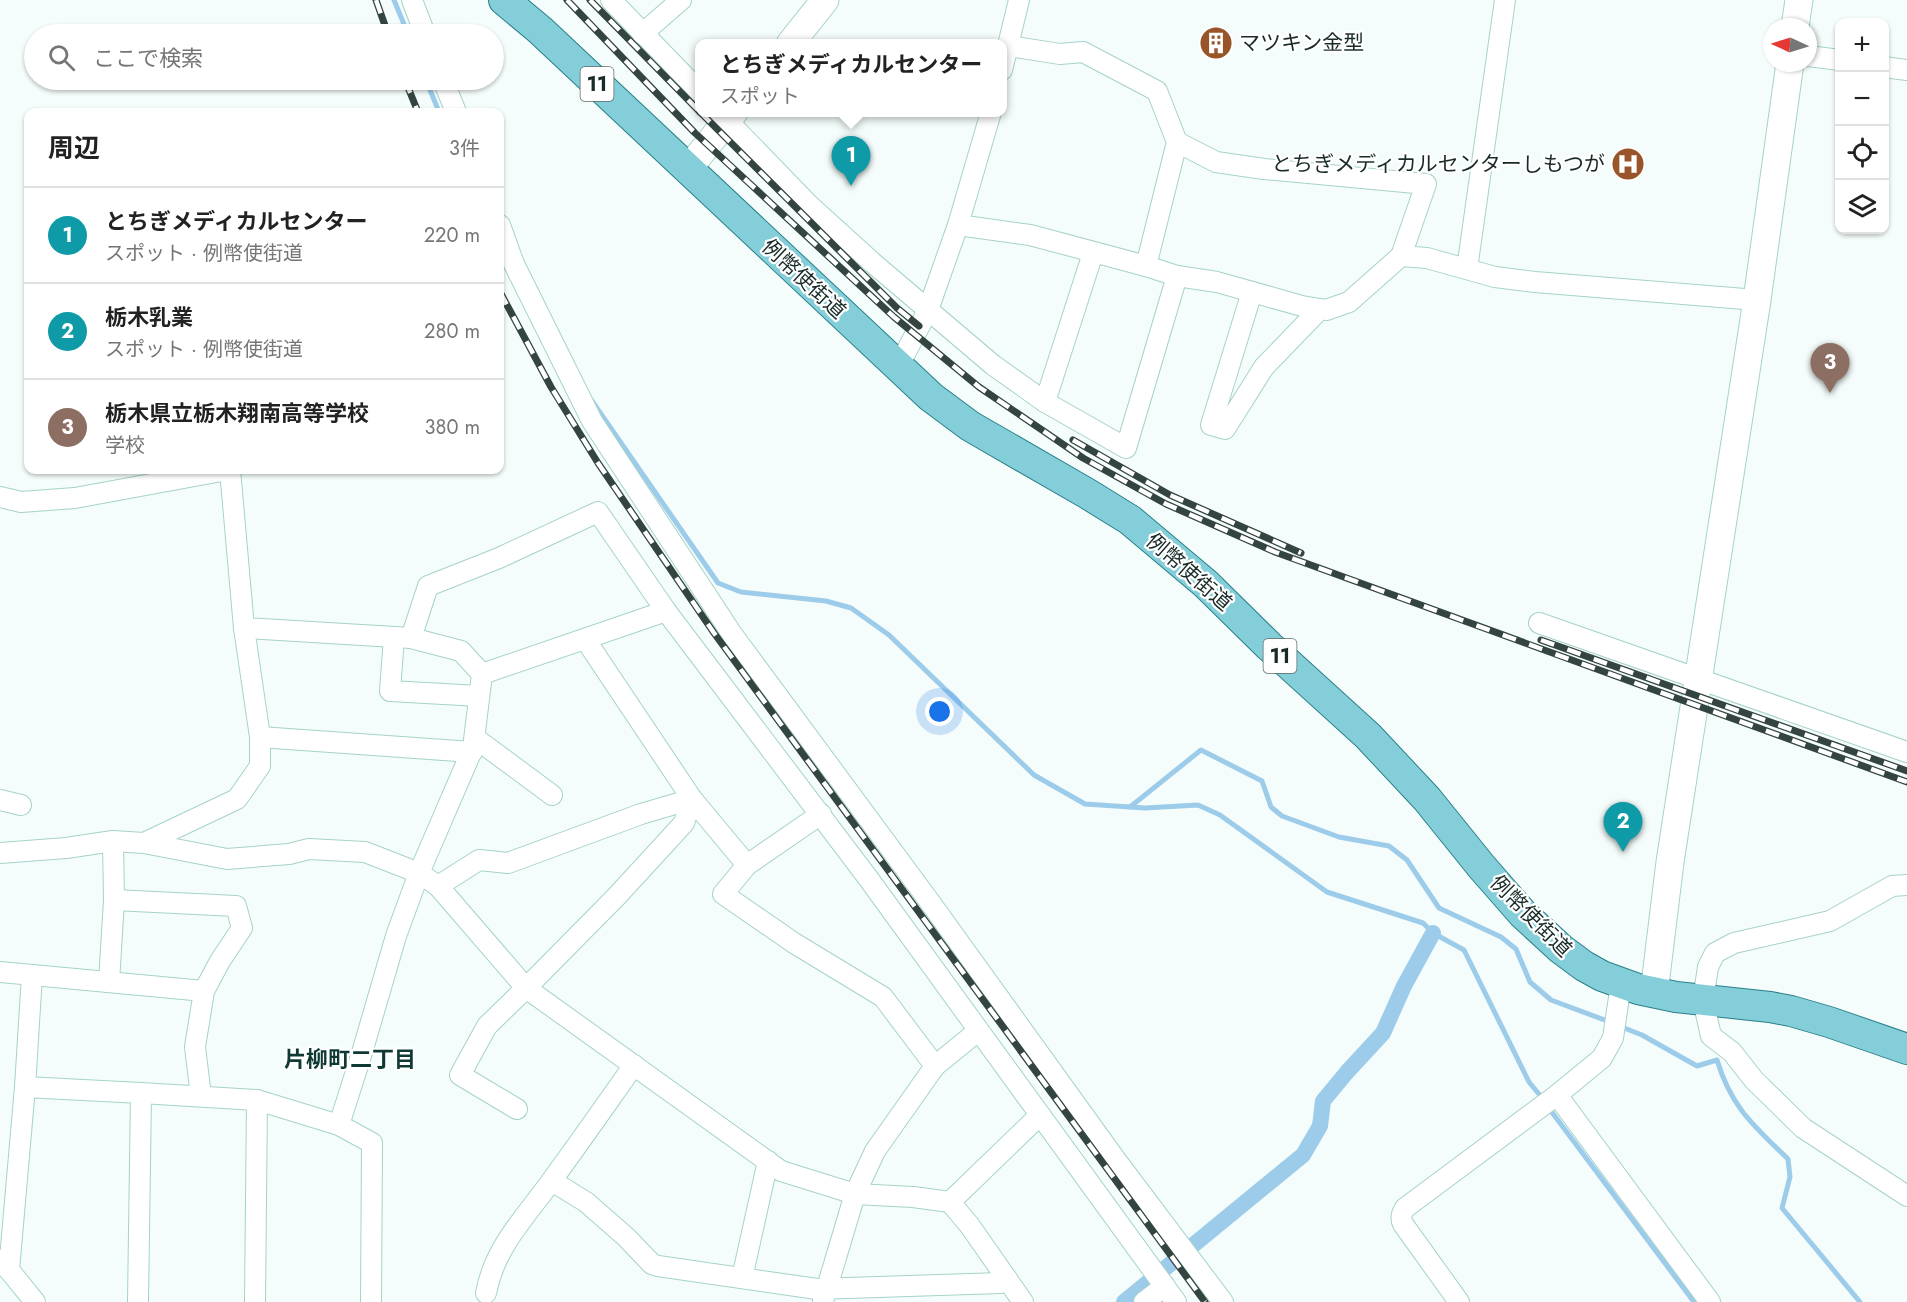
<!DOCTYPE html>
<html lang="ja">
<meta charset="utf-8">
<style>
body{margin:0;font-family:Jost,"Noto Sans JP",sans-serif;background:#f2f2f2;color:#222}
.controls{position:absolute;right:18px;top:18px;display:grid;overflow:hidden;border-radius:12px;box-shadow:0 2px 4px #0004}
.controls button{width:54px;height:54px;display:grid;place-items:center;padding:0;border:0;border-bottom:2px solid #e0e0e0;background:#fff;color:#222;font:30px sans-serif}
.compass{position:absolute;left:1763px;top:18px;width:54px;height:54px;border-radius:50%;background:#fff;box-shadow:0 2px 4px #0004;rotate:274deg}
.you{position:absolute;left:940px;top:712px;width:21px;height:21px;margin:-15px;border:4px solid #fff;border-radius:50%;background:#1a73e8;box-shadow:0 0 0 9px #1a73e833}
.badge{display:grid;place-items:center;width:39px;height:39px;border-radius:50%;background:#0b8043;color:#fff;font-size:20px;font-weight:700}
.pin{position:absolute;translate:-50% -50px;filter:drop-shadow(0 2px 3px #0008)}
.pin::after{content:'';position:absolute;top:32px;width:21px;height:18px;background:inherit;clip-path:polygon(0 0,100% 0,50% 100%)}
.popup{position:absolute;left:695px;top:39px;width:312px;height:78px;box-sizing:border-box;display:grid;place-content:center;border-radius:12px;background:#fff;filter:drop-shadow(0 2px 4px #0005);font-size:20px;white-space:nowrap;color:#767676}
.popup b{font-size:22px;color:#222}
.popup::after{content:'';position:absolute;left:50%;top:100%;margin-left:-12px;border:12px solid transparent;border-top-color:#fff}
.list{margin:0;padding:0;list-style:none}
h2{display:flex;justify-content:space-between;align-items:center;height:78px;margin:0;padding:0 24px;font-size:26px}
h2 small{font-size:20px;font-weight:400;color:#767676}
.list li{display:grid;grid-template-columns:39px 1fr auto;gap:18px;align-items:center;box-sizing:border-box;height:96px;padding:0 24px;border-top:2px solid #e0e0e0}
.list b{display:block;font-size:22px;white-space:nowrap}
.list p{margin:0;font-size:20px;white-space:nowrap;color:#767676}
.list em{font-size:20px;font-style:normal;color:#767676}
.icon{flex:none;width:33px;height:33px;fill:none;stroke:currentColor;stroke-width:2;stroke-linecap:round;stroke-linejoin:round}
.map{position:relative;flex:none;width:1907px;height:1302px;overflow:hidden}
.search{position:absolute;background:#fff;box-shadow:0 2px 4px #0004;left:24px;top:24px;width:480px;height:66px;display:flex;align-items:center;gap:15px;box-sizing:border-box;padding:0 21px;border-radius:33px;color:#767676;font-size:22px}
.panel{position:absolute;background:#fff;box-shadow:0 2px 4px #0004;left:24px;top:108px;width:480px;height:366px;border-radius:12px}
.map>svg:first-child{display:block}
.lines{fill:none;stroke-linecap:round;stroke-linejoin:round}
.stream{stroke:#9dccea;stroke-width:5}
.canal{stroke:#9dccea;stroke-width:16}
.street-casing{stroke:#a6d2ca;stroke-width:22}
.secondary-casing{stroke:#a6d2ca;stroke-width:29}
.primary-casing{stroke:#29808a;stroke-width:32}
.street{stroke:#fff;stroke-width:20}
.secondary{stroke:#fff;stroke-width:27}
.primary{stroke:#84ced9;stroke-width:30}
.rail-casing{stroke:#334441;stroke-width:7}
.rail{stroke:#fff;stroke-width:4.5;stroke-dasharray:14;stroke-linecap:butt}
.labels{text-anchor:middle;stroke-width:4.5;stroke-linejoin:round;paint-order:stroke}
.shield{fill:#fff;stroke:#5e6b68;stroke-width:1.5}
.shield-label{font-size:20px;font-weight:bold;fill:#192b28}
.poi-label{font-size:21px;fill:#192b28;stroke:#fff;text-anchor:start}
.street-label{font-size:21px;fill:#192b28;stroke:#fff}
.neighbourhood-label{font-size:22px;font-weight:bold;fill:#0e3934;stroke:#fff}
</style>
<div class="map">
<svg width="1907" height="1302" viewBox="0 0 1907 1302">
<rect width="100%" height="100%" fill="#f4fdfb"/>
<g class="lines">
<g class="stream">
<path d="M 394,0 L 408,34"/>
<path d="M 426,80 L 439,112"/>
<path d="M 592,401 L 718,583 L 741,592 L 826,601 L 851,608 L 889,635 L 1034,775 L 1085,804 L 1145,808 L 1198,805 L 1220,815 L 1327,892 L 1423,923 L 1433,933 L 1464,950 L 1529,1082 L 1543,1099"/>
<path d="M 1130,807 L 1201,750 L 1262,781 L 1271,807 L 1282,816 L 1339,837 L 1389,846 L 1407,860 L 1439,908 L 1501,937 L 1516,949 L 1530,982 L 1551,1000 L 1610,1022"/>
<path d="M 1619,1026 L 1642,1035 L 1697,1066 L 1717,1060 C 1731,1107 1754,1126 1788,1159 L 1790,1177 L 1782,1208 L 1860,1302"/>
<path d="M 1548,1107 L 1694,1302"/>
</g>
<path class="canal" d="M 1124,1302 L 1303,1155 L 1320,1126 L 1323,1101 L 1347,1072 L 1383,1033 L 1404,986 L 1433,933"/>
<defs>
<g id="street">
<path d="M 412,0 L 425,34"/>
<path d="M 611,0 L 700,92"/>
<path d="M 642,34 L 681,0"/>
<path d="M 1808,56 L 1840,60"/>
<path d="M 1884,67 L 1907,70"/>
<path d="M 1002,70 L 1019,0"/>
<path d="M 443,80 L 456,112"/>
<path d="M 719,112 L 809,205 L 873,263 L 993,365 L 1045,402 L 1126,448 L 1177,276"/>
<path d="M 500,225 L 514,264 L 592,421 L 732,634 L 927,898 L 1116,1160 L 1223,1302"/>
<path d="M 958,225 L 1030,235 L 1146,266 L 1177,276 L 1217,282 L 1302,306 L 1326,310 L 1349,302 L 1401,256 L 1426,184 L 1264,169 L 1216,162 L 1177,142 L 1157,91 L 1083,52 L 1060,54 L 1009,46"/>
<path d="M 1401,256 L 1427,258 L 1495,277 L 1535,282 L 1757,300"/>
<path d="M 1146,266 L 1177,142"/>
<path d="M 1467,269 L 1505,0"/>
<path d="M 1252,292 L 1211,425 L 1225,429 L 1264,367 L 1320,309"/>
<path d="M 898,367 L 928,310 L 958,225 L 991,112"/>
<path d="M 1045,402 L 1093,253"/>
<path d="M 230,470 L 244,628 L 411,638 L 461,651 L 482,674 L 473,748 L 419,873 L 396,936 L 361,1056 L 339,1125"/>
<path d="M 0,497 L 21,502 L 75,498 L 227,470"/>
<path d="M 1539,623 L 1907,752"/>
<path d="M 394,637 L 390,691 L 479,696"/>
<path d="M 411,638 L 428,586 L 499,558 L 598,512 L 666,611 L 868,878 L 1176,1302"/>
<path d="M 585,639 L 692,799 L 747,865"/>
<path d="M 482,674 L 666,611"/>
<path d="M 260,737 L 472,752"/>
<path d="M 475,738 L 552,795"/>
<path d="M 0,800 L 21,805"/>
<path d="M 821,814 L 747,865 L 723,894 L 794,943 L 883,997 L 935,1066"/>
<path d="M 144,843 L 237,799 L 260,766 L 260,737 L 244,628"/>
<path d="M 0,853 L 66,848 L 113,841 L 144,843 L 227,859 L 289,854 L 309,849 L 365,852 L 419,873 L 438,886 L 526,988 L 616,897 L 684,823 L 692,799"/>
<path d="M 1907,885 L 1892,886 L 1830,921 L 1734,943 L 1715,953 L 1708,967 L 1703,1000 L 1711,1036 L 1732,1052 L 1754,1080 L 1803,1128 L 1907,1196"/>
<path d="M 438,886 L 479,860 L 508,863 L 641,814 L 692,799"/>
<path d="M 114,900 L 236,906 L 242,928 L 220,961 L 204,991 L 195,1047 L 201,1096"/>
<path d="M 0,972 L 204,991"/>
<path d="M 109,982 L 114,900 L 113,841"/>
<path d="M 25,1087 L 32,975"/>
<path d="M 141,1093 L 257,1100 L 339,1125 L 372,1143 L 371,1302"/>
<path d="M 1557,1095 L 1710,1302"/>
<path d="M 517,1109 L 460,1075 L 487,1026 L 526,988 L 781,1171 L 855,1194 L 913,1197 L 950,1202 L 1040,1115"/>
<path d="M 552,1181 L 586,1202 L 626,1237 L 652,1264 L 658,1266 L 817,1289 L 1001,1283 L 1007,1279"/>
<path d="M 950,1202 L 970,1226 L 1023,1302"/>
<path d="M 1,1260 L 35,1302"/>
<path d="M 9,1270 L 25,1087 L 141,1093 L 138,1302"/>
<path d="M 742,1278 L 768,1161"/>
<path d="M 486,1293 C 495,1246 525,1218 552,1180 C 580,1142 607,1103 634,1065"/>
<path d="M 823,1301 L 855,1194 L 875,1151 L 935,1066 L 978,1031"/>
<path d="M 255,1302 L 257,1100"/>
<path d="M 1144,1302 L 1165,1286"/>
<path d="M 1459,1302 L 1403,1224 C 1400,1218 1401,1214 1405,1208 L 1557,1095 L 1602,1058 L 1613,1038 L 1621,984"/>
</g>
<g id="secondary">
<path d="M 1795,27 L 1799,0"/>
<path d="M 790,44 L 825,0"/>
<path d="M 688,169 L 734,112"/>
<path d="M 1654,993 L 1670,862 L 1757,300 L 1790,63"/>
</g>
<path id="primary" d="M 504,0 L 540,30 L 931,397 L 970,426 L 1088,494 L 1130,520 L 1206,584 L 1269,646 L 1368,736 L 1427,799 L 1481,866 L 1523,914 L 1561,949 L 1584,966 L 1602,976 L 1638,989 L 1676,997 L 1770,1007 L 1791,1011 L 1829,1022 L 1907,1049"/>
</defs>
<use href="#street" class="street-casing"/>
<use href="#secondary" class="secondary-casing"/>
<use href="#primary" class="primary-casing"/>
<use href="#street" class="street"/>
<use href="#secondary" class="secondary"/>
<use href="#primary" class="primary"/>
<defs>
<g id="rail">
<path d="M 376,0 L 388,34"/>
<path d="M 567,0 L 695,133 L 894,317 L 979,387 L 1083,458 L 1166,504 L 1275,552 L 1907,782"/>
<path d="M 590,0 L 700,112"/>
<path d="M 405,80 L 418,112"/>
<path d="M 700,112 L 897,308 L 919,326"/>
<path d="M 500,292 L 551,387 L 598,463 L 714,633 L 1205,1302"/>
<path d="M 1073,440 L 1170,495 L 1301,553"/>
<path d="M 1541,640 L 1907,771"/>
</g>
</defs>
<use href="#rail" class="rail-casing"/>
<use href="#rail" class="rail"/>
</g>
<defs>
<symbol id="building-disc" viewBox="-11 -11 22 22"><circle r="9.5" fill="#995429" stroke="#fff"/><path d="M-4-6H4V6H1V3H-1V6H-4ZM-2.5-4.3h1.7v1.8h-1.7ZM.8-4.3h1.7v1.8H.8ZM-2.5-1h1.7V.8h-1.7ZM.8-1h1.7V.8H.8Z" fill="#fff"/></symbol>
<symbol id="hospital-disc" viewBox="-11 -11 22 22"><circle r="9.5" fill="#995429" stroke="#fff"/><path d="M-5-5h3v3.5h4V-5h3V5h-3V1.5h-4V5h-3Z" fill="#fff"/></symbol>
</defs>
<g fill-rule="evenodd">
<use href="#building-disc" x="1197" y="24" width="38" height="38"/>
<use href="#hospital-disc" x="1609" y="145" width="38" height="38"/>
</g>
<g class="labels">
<g class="shield">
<rect x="580.5" y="67" width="33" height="34" rx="4.5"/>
<rect x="1263.5" y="639" width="33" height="34" rx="4.5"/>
</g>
<g class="shield-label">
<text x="597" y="91">11</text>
<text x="1280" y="663">11</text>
</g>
<g class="poi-label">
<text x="1239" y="50">マツキン金型</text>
<text x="1605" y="171" text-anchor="end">とちぎメディカルセンターしもつが</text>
</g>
<g class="street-label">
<text transform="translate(804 279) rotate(43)" y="7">例幣使街道</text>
<text transform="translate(1189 572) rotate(41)" y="7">例幣使街道</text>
<text transform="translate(1531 916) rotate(45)" y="7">例幣使街道</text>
</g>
<g class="neighbourhood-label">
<text x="350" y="1067">片柳町二丁目</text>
</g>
</g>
</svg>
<div class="controls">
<button>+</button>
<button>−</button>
<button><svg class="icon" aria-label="locate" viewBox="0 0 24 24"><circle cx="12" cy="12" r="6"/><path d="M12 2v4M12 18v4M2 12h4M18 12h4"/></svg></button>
<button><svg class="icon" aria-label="layers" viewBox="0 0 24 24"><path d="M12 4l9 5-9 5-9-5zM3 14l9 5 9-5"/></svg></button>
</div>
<svg class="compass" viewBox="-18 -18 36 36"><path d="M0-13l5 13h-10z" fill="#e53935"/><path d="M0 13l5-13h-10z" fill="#767676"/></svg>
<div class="you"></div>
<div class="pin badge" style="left:851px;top:186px;background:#0f9aa8">1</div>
<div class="popup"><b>とちぎメディカルセンター</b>スポット</div>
<div class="pin badge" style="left:1623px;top:852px;background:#0f9aa8">2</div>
<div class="pin badge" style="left:1830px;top:393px;background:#8d6e63">3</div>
<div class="search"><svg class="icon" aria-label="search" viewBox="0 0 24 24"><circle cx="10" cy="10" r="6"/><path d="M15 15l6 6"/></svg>ここで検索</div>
<section class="panel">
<h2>周辺<small>3件</small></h2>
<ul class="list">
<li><span class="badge" style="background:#0f9aa8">1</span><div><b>とちぎメディカルセンター</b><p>スポット · 例幣使街道</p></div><em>220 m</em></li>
<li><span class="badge" style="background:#0f9aa8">2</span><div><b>栃木乳業</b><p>スポット · 例幣使街道</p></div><em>280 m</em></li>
<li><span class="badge" style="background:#8d6e63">3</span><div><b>栃木県立栃木翔南高等学校</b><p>学校</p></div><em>380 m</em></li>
</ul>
</section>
</div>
